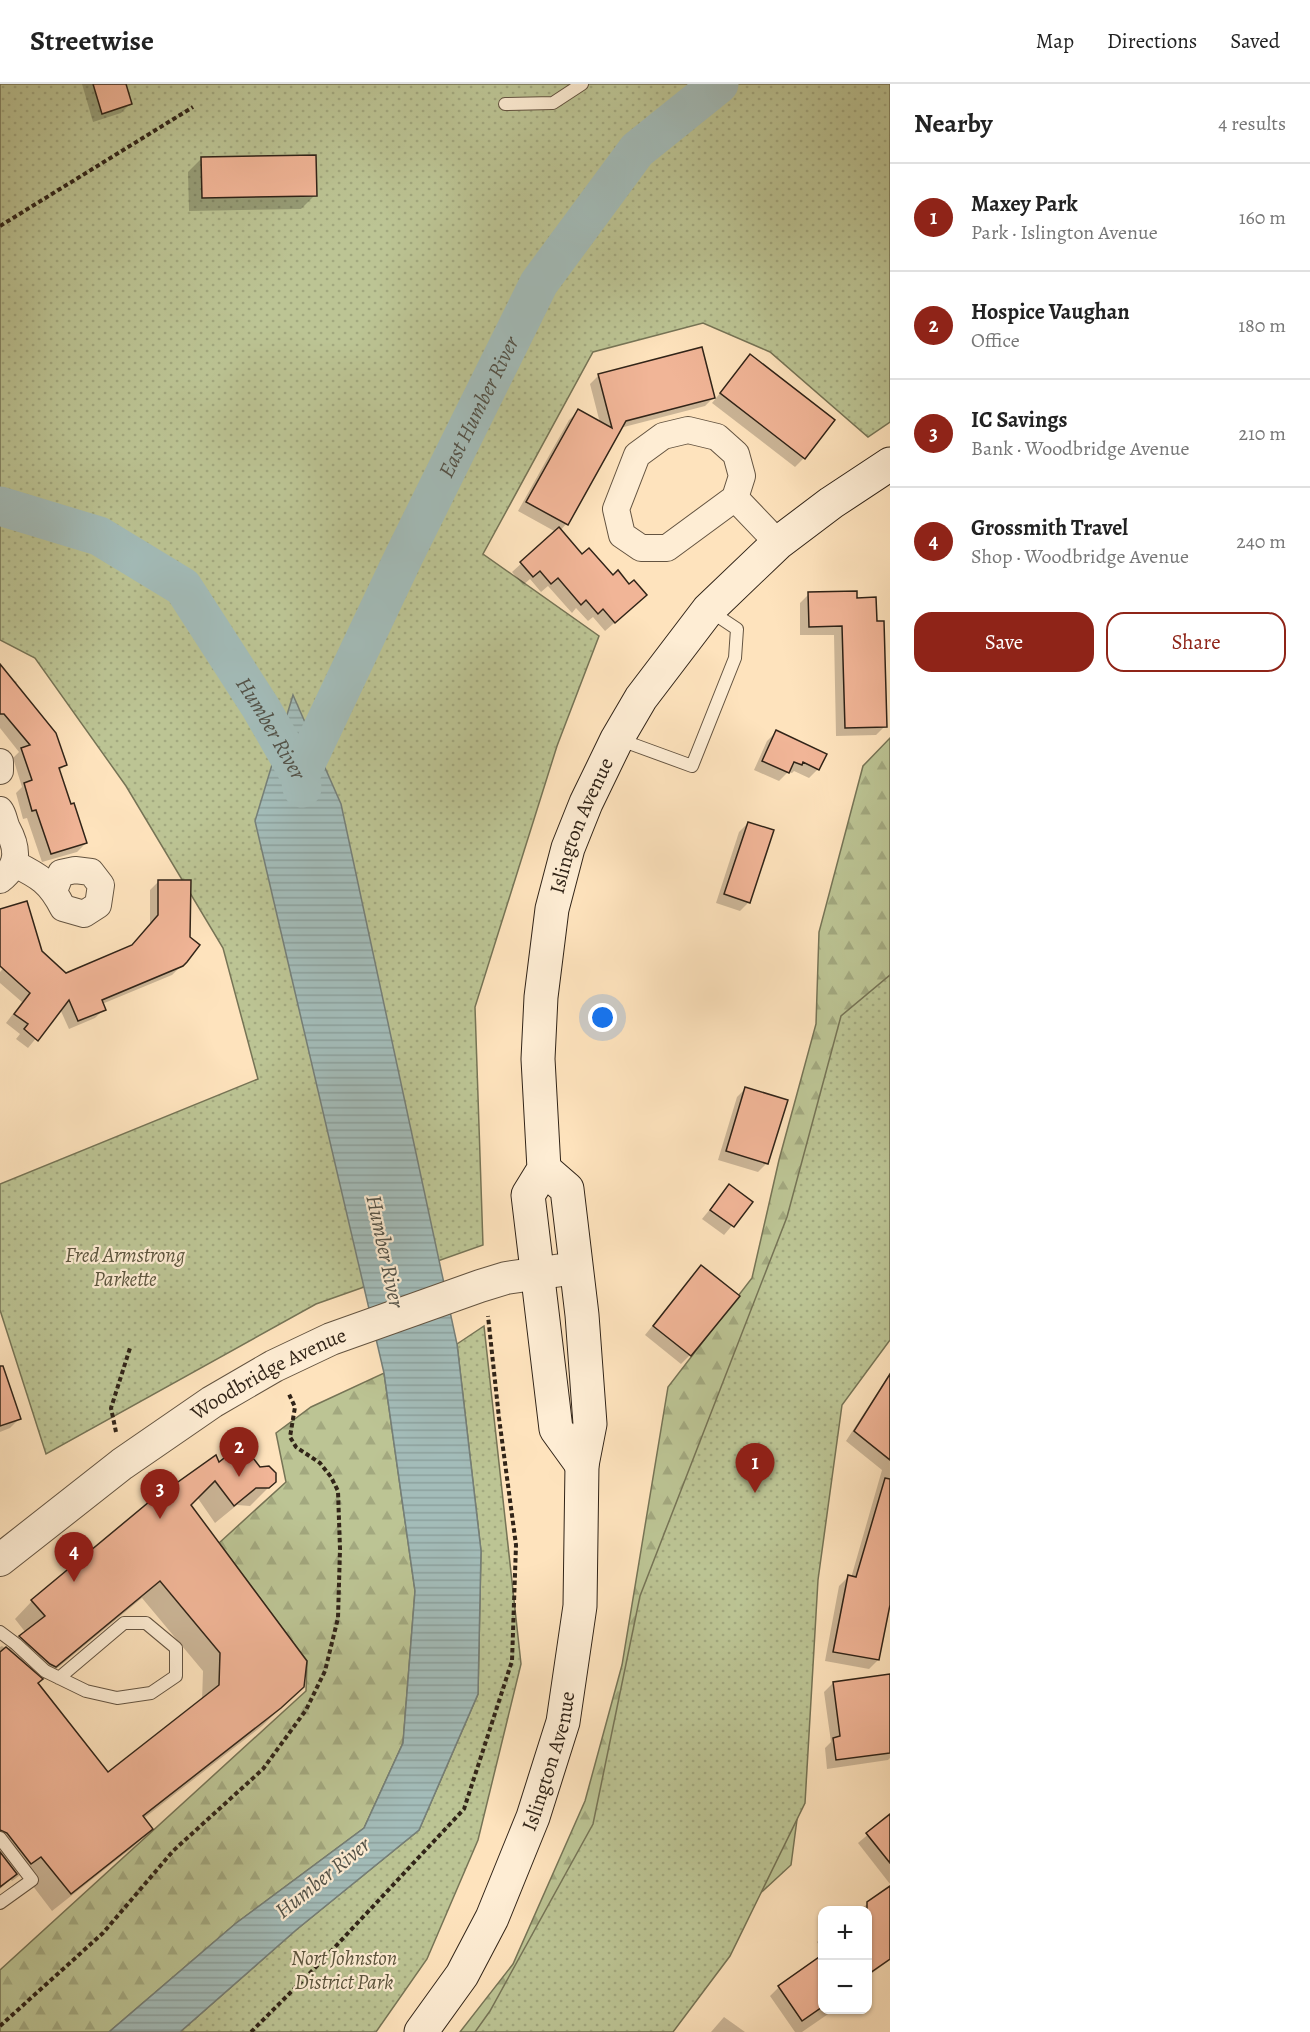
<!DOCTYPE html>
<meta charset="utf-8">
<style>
body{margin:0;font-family:Alegreya,serif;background:#f6f6f6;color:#222}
.controls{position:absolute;right:18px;bottom:18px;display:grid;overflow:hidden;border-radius:12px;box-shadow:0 2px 4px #0004}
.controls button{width:54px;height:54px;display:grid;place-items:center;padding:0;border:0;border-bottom:2px solid #e0e0e0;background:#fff;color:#222;font:30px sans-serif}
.you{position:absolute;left:603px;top:934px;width:21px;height:21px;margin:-15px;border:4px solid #fff;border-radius:50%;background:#1a73e8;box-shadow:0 0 0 9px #1a73e833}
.badge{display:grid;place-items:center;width:39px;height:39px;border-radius:50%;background:#8f2418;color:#fff;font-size:20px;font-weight:700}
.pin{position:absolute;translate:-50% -50px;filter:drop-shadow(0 2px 3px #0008)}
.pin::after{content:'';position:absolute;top:32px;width:21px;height:18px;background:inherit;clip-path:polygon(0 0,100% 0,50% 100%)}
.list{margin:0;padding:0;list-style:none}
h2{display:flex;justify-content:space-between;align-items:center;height:78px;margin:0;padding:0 24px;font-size:26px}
h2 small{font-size:20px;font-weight:400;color:#767676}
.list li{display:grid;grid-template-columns:39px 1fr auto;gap:18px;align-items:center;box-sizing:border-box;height:108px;padding:0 24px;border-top:2px solid #e0e0e0}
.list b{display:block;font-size:22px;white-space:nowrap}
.list p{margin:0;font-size:20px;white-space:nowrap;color:#767676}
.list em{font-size:20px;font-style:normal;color:#767676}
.actions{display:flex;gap:12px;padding:18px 24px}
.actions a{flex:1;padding:14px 0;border:2px solid #8f2418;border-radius:18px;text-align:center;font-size:21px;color:#8f2418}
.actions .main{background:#8f2418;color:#fff}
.map{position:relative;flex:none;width:890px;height:1948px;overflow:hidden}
header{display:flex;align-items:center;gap:36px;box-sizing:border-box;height:84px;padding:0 30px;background:#fff;border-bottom:2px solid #e0e0e0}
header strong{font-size:28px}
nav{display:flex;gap:33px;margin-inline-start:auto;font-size:21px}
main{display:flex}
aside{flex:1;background:#fff}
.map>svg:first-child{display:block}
.forest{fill:url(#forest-firs);stroke:#767456;stroke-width:1.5}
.park{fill:url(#park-dots);stroke:#767456;stroke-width:1.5}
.water{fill:url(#water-rules);stroke:#757f79;stroke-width:1.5}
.shadow{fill:#0003;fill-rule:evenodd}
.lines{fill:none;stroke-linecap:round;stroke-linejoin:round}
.river{stroke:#a3bcb9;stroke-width:39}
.building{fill:#f1b597;stroke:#312418;stroke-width:1.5}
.service-casing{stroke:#645441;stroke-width:14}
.minor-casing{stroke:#645441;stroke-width:28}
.tertiary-casing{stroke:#645441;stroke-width:34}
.secondary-casing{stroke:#312418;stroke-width:35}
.path{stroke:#312418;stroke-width:4;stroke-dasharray:4.5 3;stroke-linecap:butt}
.service{stroke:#feedd4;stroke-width:12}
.minor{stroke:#feedd4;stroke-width:26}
.tertiary{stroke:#feedd4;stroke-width:32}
.secondary{stroke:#feedd4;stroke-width:33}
.labels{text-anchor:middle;stroke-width:4.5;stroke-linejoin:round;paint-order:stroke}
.street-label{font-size:21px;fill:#312418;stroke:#feedd4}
.park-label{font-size:21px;font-style:italic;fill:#5b543d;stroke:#feedd4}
.water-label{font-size:22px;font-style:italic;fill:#535248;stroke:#feedd4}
</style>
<header>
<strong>Streetwise</strong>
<nav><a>Map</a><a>Directions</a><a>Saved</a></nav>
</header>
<main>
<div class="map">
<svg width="890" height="1948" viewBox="0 0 890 1948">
<defs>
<pattern id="forest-firs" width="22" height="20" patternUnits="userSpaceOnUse" patternTransform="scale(1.5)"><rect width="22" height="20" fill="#bcc494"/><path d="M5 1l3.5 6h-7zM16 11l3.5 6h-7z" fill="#a2a87f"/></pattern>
<pattern id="park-dots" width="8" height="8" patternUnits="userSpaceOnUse" patternTransform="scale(1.5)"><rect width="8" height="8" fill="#bcc494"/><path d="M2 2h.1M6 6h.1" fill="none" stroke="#a2a87f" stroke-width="1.8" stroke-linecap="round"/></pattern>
<pattern id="water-rules" width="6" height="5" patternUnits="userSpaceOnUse" patternTransform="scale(1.5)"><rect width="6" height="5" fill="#a3bcb9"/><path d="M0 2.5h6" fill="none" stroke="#8da19e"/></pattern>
</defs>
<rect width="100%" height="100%" fill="#fee3bd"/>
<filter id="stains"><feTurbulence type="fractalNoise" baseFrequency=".00333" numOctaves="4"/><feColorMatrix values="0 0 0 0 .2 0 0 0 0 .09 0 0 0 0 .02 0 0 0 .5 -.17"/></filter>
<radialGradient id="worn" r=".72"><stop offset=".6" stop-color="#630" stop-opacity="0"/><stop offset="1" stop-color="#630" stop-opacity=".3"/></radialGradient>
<g class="forest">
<path d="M 890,654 L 890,1221 L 837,1310 L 789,1581 L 798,1728 L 791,1781 L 717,1849 L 666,1948 L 460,1948 L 513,1880 L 585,1717 L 622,1581 L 668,1303 L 752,1194 L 779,1076 L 816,940 L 819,848 L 863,682 Z"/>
<path d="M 384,1289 L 415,1507 L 403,1659 L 364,1744 L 235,1840 L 109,1948 L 0,1948 L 0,1886 L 306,1607 L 307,1577 L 219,1459 L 286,1398 L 276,1349 L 311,1323 Z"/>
</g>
<g class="park">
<path d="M 0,0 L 890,0 L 890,338 L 868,353 L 770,268 L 703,239 L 593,268 L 483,470 L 599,552 L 557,662 L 475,923 L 483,1161 L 316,1220 L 46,1370 L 0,1226 L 0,1100 L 258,995 L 223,864 L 126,702 L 35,574 L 0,556 Z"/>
<path d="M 890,891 L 890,1256 L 842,1321 L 818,1496 L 805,1719 L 730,1872 L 673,1948 L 475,1948 L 490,1927 L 593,1740 L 640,1512 L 787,1133 L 841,932 Z"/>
<path d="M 484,1242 L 521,1580 L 478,1756 L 427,1875 L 376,1948 L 180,1948 L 296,1846 L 419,1746 L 478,1610 L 481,1467 L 457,1260 Z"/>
</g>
<path class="water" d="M 293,611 L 341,720 L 457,1260 L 481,1467 L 478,1610 L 419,1746 L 296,1846 L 180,1948 L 109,1948 L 235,1840 L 364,1744 L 403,1659 L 415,1507 L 384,1289 L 255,737 Z"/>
<g class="shadow">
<path d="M 82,0 L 124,0 L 130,20 L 121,29 L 93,38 Z"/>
<path d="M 202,74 L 315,111 L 301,125 L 189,127 L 188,88 Z"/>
<path d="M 750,272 L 804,374 L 795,383 L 712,319 Z"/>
<path d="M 599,291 L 714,313 L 705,322 L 620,344 L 566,440 L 560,447 L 582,472 L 636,520 L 605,547 L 593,533 L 588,537 L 576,524 L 572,529 L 548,502 L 541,508 L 530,495 L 523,501 L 512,488 L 556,448 L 518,427 L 569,336 L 578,327 L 600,339 L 590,300 Z"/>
<path d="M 855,508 L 885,642 L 876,651 L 836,652 L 834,551 L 800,551 L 800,519 L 809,510 Z"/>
<path d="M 0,589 L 17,598 L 15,601 L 65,681 L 59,687 L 70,722 L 86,759 L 77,768 L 42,778 L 27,734 L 23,735 L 16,709 L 22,703 L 13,674 L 19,668 L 0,644 Z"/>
<path d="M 776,648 L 818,685 L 809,694 L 794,687 L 792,689 L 788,688 L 779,697 L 754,686 L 767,657 Z"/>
<path d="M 748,739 L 749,818 L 740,827 L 716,819 L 739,748 Z"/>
<path d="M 159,797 L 186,877 L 172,891 L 102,920 L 104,925 L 95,934 L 69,945 L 60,925 L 28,964 L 16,955 L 20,950 L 6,939 L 22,918 L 0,899 L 0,888 L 26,859 L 0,867 L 0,827 L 40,868 L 66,891 L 131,864 L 150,841 L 150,806 Z"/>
<path d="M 746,1004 L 767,1079 L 758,1088 L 718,1076 L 737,1013 Z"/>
<path d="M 729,1102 L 751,1119 L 724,1151 L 702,1135 Z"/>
<path d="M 693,1192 L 690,1271 L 681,1280 L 645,1251 Z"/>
<path d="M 0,1288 L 19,1335 L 10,1344 L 0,1348 Z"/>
<path d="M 890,1289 L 890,1513 L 878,1576 L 869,1585 L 825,1577 L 839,1502 L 848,1493 L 851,1494 L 882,1386 L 846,1357 Z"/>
<path d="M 219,1380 L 259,1384 L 275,1397 L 250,1422 L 237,1421 L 215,1439 L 197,1413 L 189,1421 L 285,1620 L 262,1642 L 143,1735 L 151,1745 L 133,1763 L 52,1827 L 23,1789 L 12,1797 L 10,1795 L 0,1805 L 0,1563 L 2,1562 L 7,1566 L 26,1549 L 15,1535 L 32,1517 L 174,1402 ZM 142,1514 L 203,1587 L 202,1617 L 108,1690 L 37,1601 Z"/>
<path d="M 833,1599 L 890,1605 L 890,1674 L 888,1676 L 827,1685 L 825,1664 L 831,1658 L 824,1608 Z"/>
<path d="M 890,1732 L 890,1800 L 858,1759 Z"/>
<path d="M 890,1804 L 890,1876 L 868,1892 L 868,1826 L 859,1826 Z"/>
<path d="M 822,1853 L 822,1866 L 817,1858 Z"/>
<path d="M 822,1872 L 822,1926 L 834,1926 L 802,1948 L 795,1948 L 770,1912 L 779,1903 Z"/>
<path d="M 724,1933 L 745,1948 L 711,1948 Z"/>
</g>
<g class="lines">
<g class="river">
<path id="s1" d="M 0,422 L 99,452 L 183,503 L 261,624 L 300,692 L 302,704"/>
<path id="s2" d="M 300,692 L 404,472 L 539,199 L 637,66 L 719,0"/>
</g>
</g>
<g class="building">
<path d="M 93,0 L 126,0 L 132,20 L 102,30 Z"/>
<path d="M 316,71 L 317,112 L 202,114 L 201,73 Z"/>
<path d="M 702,263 L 715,314 L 626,337 L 568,441 L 526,418 L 578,325 L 612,344 L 598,290 Z"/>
<path d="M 750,270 L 835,336 L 805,375 L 720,309 Z"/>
<path d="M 559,443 L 582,470 L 589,464 L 613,491 L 618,486 L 629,500 L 634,496 L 647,511 L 615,539 L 603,525 L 598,530 L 586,516 L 581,521 L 558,494 L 551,500 L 540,487 L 533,493 L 520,478 Z"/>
<path d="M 857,507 L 857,514 L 876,513 L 877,537 L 884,537 L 887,643 L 845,644 L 842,542 L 809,543 L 808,508 Z"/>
<path d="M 0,580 L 56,649 L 67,681 L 59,684 L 71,720 L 74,719 L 87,759 L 51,770 L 36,726 L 32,727 L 24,699 L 32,696 L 21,664 L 30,661 L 4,630 L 0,630 Z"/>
<path d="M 776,646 L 827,670 L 819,686 L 803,678 L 802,681 L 794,678 L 789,689 L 762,677 Z"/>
<path d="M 748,738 L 774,746 L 750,819 L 724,810 Z"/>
<path d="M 158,796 L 191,796 L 190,853 L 200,861 L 187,878 L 183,882 L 102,916 L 106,926 L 78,937 L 69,916 L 38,957 L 24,945 L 28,940 L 14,930 L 30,909 L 0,882 L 0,825 L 27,817 L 42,867 L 66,889 L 132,861 L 158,831 Z"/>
<path d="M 745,1003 L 788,1016 L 768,1080 L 726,1067 Z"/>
<path d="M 729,1100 L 753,1118 L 734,1143 L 710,1126 Z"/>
<path d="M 701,1181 L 740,1212 L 691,1272 L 653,1242 Z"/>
<path d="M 0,1282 L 3,1282 L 21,1335 L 0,1342 Z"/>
<path d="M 890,1290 L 890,1376 L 854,1347 Z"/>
<path d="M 242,1360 L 260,1383 L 269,1382 L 276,1389 L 276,1398 L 269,1404 L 256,1404 L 234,1422 L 215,1397 L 191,1421 L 307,1577 L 304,1603 L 281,1624 L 143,1732 L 153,1745 L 71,1810 L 41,1773 L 31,1780 L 7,1749 L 0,1746 L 0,1568 L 6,1563 L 43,1595 L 38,1599 L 108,1688 L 219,1601 L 220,1569 L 160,1497 L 56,1583 L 50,1580 L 19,1552 L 45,1532 L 31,1516 L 173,1398 L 175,1400 L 216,1371 L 219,1378 Z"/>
<path d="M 885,1394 L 890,1395 L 890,1521 L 879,1576 L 833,1568 L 848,1491 L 856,1493 Z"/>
<path d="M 890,1590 L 890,1669 L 836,1676 L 833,1654 L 840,1652 L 833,1598 Z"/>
<path d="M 890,1730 L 890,1779 L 866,1749 Z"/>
<path d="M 0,1768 L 17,1790 L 0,1803 Z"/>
<path d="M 890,1802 L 890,1875 L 867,1891 L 867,1818 Z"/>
<path d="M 822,1871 L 822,1923 L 802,1937 L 778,1902 Z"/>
</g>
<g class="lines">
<defs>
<g id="service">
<path d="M 505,20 L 553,19 L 582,0"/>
<path d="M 618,655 L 692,682 L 735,574 L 737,545 L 710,527"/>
<path d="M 0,1548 L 16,1560 L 45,1587 L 86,1607 L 117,1614 L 151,1609 L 176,1592 L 176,1564 L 146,1539 L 124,1539 L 59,1594"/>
<path d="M 0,1754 L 32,1796 L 0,1819"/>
</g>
<g id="minor">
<path d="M 688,346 L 717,353 L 736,370 L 742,392 L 735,414 L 667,464 L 641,464 L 622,451 L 616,425 L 637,371 L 663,352 Z"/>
<path d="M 735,414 L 778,459"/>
<path d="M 0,678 L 0,687"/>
<path d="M 0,726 C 4,731 4,738 7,744 C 18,764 20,781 0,796"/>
<path d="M 15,780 C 39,792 50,798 63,824 L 84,830 L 98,821 L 101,801 L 91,788 L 75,786 L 61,789 L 54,807"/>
</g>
<g id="tertiary">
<path id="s3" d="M 0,1476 L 122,1380 L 212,1318 L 274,1282 L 331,1255 L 480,1202 L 506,1194 L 576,1184"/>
</g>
<g id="secondary">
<path id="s4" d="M 582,1381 L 556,1345 L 528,1111 L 544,1085 L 538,975 L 541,913 L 552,825 L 568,764 L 586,719 L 617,655 L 641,614 L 708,526 L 778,459 L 831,419 L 890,380"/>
<path id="s5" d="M 421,1948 L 462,1891 L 492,1834 L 533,1733 L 563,1638 L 580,1522 L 582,1381 L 590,1340 L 582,1231 L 567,1105 L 544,1085"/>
</g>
</defs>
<use href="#service" class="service-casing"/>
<use href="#minor" class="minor-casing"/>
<use href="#tertiary" class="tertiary-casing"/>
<use href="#secondary" class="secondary-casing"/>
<g class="path">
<path d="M 0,142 L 193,23"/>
<path d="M 116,1348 L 111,1324 L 130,1264"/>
<path d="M 0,1942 L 103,1849 L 173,1767 L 263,1685 L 306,1626 L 325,1587 L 338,1534 L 340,1465 L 338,1407 L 331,1393 L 320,1379 L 296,1363 L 290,1353 L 295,1323 L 288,1308"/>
<path d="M 251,1948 L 321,1878 L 464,1725 L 512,1577 L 516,1461 L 499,1334 L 488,1232"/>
</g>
<use href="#service" class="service"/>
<use href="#minor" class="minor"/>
<use href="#tertiary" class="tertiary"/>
<use href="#secondary" class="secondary"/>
</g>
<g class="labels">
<g class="street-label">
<text dy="7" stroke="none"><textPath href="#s4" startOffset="660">Islington Avenue</textPath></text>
<text dy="7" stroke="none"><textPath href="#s3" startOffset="328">Woodbridge Avenue</textPath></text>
<text dy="7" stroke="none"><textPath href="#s5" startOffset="302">Islington Avenue</textPath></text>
</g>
<g class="park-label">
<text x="125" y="1178">Fred Armstrong<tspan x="125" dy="24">Parkette</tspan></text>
<text x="344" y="1881">Nort Johnston<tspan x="344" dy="24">District Park</tspan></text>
</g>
<g class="water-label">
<text dy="8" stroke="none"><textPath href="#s2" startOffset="410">East Humber River</textPath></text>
<text dy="8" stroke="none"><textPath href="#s1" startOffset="368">Humber River</textPath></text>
<text transform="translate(386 1167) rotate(78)" y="8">Humber River</text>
<text transform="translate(322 1793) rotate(-39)" y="8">Humber River</text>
</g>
</g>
<rect width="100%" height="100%" filter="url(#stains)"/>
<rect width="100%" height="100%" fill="url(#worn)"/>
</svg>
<div class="controls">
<button>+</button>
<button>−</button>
</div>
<div class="you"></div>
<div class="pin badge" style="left:755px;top:1409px">1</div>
<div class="pin badge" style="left:239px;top:1393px">2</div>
<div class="pin badge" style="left:160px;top:1435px">3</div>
<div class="pin badge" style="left:74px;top:1498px">4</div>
</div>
<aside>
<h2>Nearby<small>4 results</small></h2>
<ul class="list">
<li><span class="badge">1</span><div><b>Maxey Park</b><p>Park · Islington Avenue</p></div><em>160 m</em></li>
<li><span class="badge">2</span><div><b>Hospice Vaughan</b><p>Office</p></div><em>180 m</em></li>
<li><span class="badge">3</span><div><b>IC Savings</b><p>Bank · Woodbridge Avenue</p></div><em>210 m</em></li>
<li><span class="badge">4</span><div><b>Grossmith Travel</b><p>Shop · Woodbridge Avenue</p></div><em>240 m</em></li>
</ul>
<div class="actions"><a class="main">Save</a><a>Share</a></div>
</aside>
</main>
